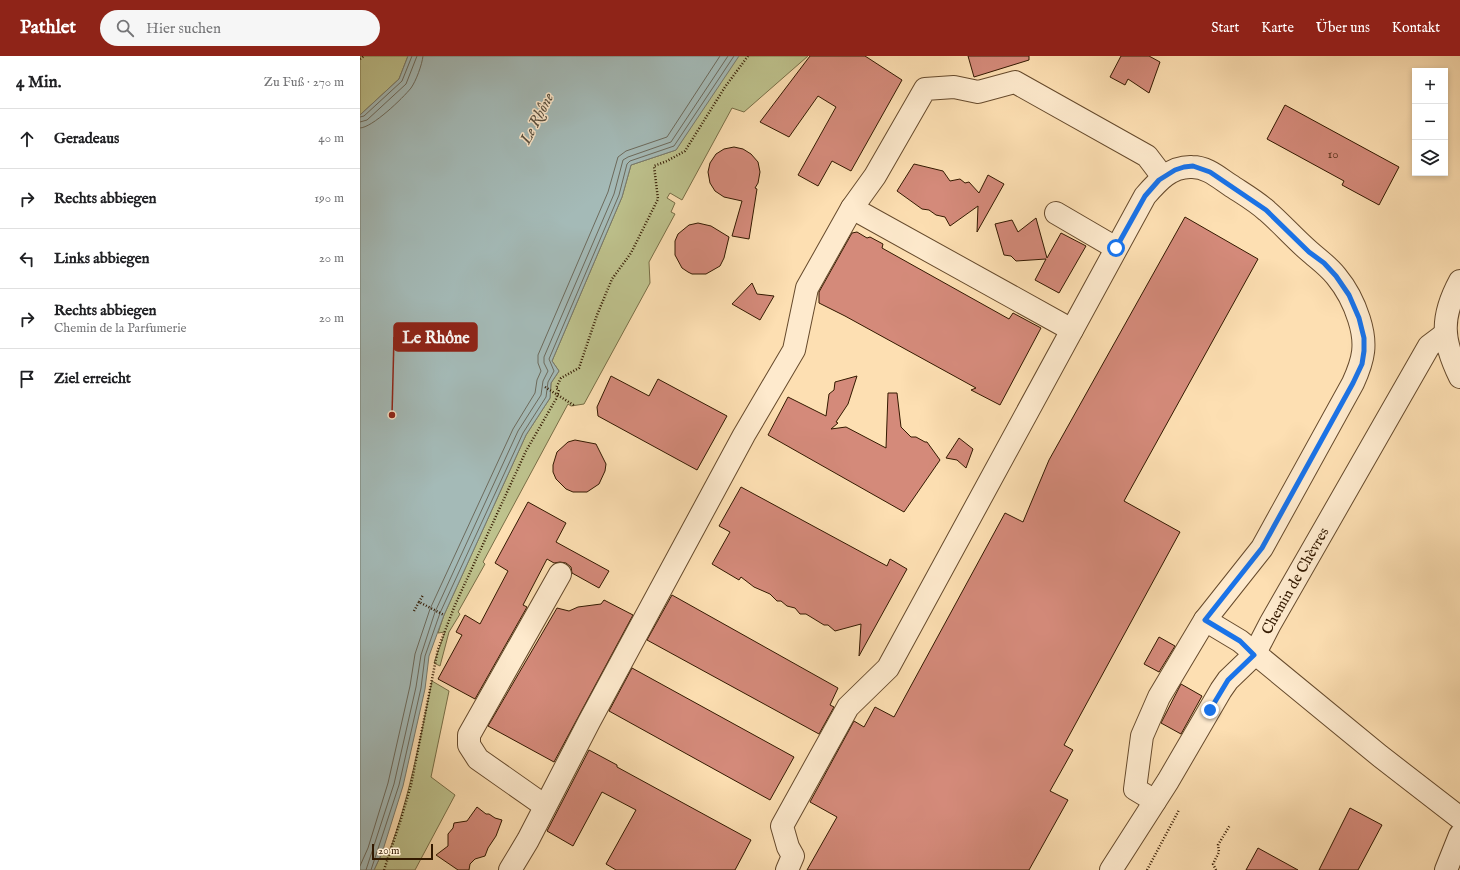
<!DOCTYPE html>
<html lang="de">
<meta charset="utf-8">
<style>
body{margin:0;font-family:"IM FELL English",serif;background:#f6f6f6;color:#202124}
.controls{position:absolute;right:12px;top:12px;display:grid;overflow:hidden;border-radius:0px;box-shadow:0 2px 6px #0003}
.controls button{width:36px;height:36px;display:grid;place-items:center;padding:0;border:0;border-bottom:1px solid #e0e0e0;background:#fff;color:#202124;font:20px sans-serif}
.scale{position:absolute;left:12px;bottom:10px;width:61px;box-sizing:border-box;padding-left:4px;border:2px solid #331900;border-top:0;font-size:11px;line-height:14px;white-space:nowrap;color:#331900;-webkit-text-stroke:3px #feeacd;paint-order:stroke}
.stop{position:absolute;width:12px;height:12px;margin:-9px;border:3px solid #1a73e8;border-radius:50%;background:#fff}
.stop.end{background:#1a73e8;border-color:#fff;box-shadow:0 1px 4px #0008}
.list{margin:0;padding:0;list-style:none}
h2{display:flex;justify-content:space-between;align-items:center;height:52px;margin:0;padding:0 16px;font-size:17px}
h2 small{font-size:13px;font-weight:400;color:#757577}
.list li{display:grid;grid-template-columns:26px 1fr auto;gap:12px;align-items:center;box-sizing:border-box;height:60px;padding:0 16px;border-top:1px solid #e0e0e0}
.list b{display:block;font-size:15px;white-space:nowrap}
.list p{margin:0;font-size:13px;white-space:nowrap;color:#757577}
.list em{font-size:13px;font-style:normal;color:#757577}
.icon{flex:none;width:22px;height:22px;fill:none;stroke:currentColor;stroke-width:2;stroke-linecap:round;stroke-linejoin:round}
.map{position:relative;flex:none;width:1100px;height:814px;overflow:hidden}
header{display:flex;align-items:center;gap:24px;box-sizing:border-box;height:56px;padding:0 20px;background:#8f2418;color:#fff}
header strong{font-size:19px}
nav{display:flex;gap:22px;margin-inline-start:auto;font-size:14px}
.search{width:280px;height:36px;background:#f6f6f6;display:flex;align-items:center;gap:10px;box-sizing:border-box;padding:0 14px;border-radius:22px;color:#757577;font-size:15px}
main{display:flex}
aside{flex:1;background:#fff}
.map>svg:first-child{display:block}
.green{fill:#bec28d;stroke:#786e46}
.water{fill:#a4bab7;stroke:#777a6e}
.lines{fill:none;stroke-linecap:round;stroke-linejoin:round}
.shore{stroke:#6c6a5c;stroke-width:1}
.building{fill:#d48a7a;stroke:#331900}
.minor-casing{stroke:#664a2c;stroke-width:24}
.path{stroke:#331900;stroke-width:2.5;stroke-dasharray:1 2;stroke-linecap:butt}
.minor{stroke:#feeacd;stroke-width:22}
.route{stroke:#1a73e8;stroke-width:5}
.labels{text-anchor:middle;stroke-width:3;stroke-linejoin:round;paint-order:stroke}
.number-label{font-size:13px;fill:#5b351e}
.street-label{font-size:15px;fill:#331900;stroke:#feeacd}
.water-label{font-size:16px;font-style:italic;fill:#5b5140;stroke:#feeacd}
.leader{fill:none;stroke:#8f2418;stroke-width:1.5}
.callout-dot{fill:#8f2418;stroke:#feeacd;stroke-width:1.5}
.callout{fill:#8f2418;stroke:#8f2418;stroke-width:1.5}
.callout-label{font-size:16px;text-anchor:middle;font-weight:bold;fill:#fff}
</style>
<header>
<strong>Pathlet</strong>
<div class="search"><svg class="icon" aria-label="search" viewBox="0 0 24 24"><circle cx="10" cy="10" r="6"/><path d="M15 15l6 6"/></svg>Hier suchen</div>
<nav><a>Start</a><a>Karte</a><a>Über uns</a><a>Kontakt</a></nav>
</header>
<main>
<aside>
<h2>4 Min.<small>Zu Fuß · 270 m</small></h2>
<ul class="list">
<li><svg class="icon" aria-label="ahead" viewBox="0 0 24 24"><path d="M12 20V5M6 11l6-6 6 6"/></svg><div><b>Geradeaus</b></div><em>40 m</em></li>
<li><svg class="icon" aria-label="right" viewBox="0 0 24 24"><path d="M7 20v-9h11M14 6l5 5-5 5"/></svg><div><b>Rechts abbiegen</b></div><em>190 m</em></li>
<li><svg class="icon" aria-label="left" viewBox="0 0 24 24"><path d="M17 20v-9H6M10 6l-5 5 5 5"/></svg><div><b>Links abbiegen</b></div><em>20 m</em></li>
<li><svg class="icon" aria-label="right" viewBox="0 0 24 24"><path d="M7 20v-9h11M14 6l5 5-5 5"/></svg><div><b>Rechts abbiegen</b><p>Chemin de la Parfumerie</p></div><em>20 m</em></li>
<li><svg class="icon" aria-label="arrive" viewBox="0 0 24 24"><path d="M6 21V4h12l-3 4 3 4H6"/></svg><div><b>Ziel erreicht</b></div></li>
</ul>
</aside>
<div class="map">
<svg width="1100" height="814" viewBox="0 0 1100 814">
<rect width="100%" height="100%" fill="#fddfb2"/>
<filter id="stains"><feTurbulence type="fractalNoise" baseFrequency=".005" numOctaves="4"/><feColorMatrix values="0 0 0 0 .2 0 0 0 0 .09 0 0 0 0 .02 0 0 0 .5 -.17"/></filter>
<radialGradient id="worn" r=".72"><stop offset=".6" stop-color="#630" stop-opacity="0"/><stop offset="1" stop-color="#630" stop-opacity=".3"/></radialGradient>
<g class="green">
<path d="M 0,0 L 48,0 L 39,23 L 0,59 Z"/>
<path d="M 358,0 L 448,0 L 384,56 L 372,52 L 322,144 L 310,137 L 307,142 L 315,147 L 311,156 L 315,158 L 289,206 L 290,227 L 224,348 L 211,350 L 208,348 L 123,506 L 125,508 L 98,556 L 100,558 L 89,576 L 80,610 L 74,607 L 85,576 L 78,577 L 84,559 L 166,379 L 190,342 L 191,327 L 199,315 L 192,305 L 262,141 L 271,109 L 316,94 L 359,27 Z"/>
<path d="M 72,625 L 89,635 L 71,721 L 95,739 L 55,814 L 14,814 L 22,797 L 28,799 C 49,743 60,684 72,625 Z"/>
</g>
<path class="water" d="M 48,0 L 379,0 L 316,94 L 271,109 L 262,141 L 192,305 L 199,315 L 191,327 L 190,342 L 166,379 L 84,559 L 69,600 L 65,633 L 43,730 L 22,797 L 14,814 L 0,814 L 0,59 L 39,23 Z"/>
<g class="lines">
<g class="shore">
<path d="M 0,61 L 4,60 L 42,25 L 52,0"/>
<path d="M 0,66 L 7,64 L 46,28 L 57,0"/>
<path d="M 0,72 C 12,72 43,42 51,32 C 56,25 62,9 63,0"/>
<path d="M 0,810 L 8,792 L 28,727 L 50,630 L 55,598 L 70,553 L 153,373 L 175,337 L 177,324 L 181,315 L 178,307 L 178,299 L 248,136 L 258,101 L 266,95 L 307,81 L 360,0"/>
<path d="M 6,814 L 34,728 L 56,631 L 61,599 L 75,556 L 158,375 L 181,339 L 183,325 L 188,315 L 184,307 L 184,301 L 254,138 L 263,104 L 268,101 L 311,86 L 368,0"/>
<path d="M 11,814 L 39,729 L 61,632 L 65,600 L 80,557 L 163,377 L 186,341 L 188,326 L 194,315 L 189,303 L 259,139 L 267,108 L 270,105 L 314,90 L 374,0"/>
</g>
</g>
<g class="building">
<path d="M 450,0 L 505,0 L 542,24 L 491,115 L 472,105 L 458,130 L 438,119 L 476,51 L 458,40 L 429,81 L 400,66 Z"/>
<path d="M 608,0 L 669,0 L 669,4 L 614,21 Z"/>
<path d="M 761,0 L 789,0 L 800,6 L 789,37 L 768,23 L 765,29 L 750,21 Z"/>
<path d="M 925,49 L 1039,111 L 1019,149 L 982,129 L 984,125 L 907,83 Z"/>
<path d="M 374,91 L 383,93 L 391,98 L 398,106 L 400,116 L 398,127 L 395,132 L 397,133 L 389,183 L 372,180 L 382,145 L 364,141 L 355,135 L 350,127 L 348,116 L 350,107 L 356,98 L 364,93 Z"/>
<path d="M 554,108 L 583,115 L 590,125 L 600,123 L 605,127 L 609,126 L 619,137 L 628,119 L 644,128 L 617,176 L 618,150 L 590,170 L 585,161 L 576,159 L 569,154 L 562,153 L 537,135 Z"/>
<path d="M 825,161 L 898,203 L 764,445 L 820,476 L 704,689 L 713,694 L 690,735 L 708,744 L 669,814 L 447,814 L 477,761 L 450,746 L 494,665 L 504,671 L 515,651 L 534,661 L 645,457 L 663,466 L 689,404 Z"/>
<path d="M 676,162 L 687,202 L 701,177 L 726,190 L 699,237 L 675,224 L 686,203 L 656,205 L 651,200 L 644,199 L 635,168 L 652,164 L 658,176 Z"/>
<path d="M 338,167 L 351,170 L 369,181 L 364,202 L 360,210 L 346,218 L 332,218 L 328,216 L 322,212 L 315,199 L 315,185 L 318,178 L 329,169 Z"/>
<path d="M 497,176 L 507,182 L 510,181 L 523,188 L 522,192 L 649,263 L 653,257 L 681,272 L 640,349 L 611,334 L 616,332 L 485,260 L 459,247 L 459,236 L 492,177 Z"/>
<path d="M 392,227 L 397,238 L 414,240 L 400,264 L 372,248 Z"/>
<path d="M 251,320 L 289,340 L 298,323 L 367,360 L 337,414 L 238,360 L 237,351 Z"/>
<path d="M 497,320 L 488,348 L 476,366 L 478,367 L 471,373 L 486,371 L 526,392 L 528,337 L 537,337 L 541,371 L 551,381 L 556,381 L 565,386 L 567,386 L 580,404 L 544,456 L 408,379 L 428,341 L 466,360 L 469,338 L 474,334 L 475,326 Z"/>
<path d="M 599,382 L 613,393 L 606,412 L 597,404 L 586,402 Z"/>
<path d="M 215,384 L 236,388 L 246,408 L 245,415 L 239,428 L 227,436 L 213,436 L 206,433 L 196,423 L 193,416 L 193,409 L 197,396 L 208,386 Z"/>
<path d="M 381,431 L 527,510 L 530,503 L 547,513 L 499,600 L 501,568 L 475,575 L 468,569 L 464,569 L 446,558 L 440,558 L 435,552 L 427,550 L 421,545 L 417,545 L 410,538 L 394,531 L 381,521 L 379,524 L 352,508 L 370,476 L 359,470 Z"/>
<path d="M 168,446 L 206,467 L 196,486 L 249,515 L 239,532 L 212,517 L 211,511 L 206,507 L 200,506 L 194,507 L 187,503 L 163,549 L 167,551 L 115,643 L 78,623 L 102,579 L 96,576 L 105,559 L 120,568 L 148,515 L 135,507 Z"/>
<path d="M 312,539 L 478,632 L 470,649 L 474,651 L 459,678 L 287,584 Z"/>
<path d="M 244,544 L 273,559 L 194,706 L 128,670 L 197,552 L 209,555 L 218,551 L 241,548 Z"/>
<path d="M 799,581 L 815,590 L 799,616 L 784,608 Z"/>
<path d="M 272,612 L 434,701 L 410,744 L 249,655 Z"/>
<path d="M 821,628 L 842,640 L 821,678 L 801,667 Z"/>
<path d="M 229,694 L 257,709 L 257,711 L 391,784 L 375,814 L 256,814 L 246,808 L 276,754 L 242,736 L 213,790 L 187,775 Z"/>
<path d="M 117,751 L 126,758 L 129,758 L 135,762 L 142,764 L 136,780 L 128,792 L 125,800 L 115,803 L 110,808 L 109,814 L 98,814 L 76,799 L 88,790 L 88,778 L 93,772 L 94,767 L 107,765 Z"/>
<path d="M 990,752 L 1022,769 L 998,814 L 959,814 Z"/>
<path d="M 898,792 L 938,814 L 886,814 Z"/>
</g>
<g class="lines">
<defs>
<g id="minor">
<path d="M 492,152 L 712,274"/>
<path d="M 696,157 L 756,192"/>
<path d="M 1100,225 C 1080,262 1082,284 1100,321"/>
<path d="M 845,564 L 880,585 L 1020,700 L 1100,762"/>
<path d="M 185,750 L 118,703 L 109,689 L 109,679 L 200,518"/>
<path d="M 150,814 L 168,784 L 229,666 L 384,379 L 434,294 L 447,232 L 492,152 L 515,120 L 565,33 L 594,31 L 618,36 L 655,26 L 787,100 L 803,121"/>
<path d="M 427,814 L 433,800 L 428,791 L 422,770 L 488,651 L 528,612 L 785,140 C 798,125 811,110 832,111 C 847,111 858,121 870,129 C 882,137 896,145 907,155 C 922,168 934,182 949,195 C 958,203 968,210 976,220 C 986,232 994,247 999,263 C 1007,288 1004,303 993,327 L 902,492 L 845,564 L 799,641 L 782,680 L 775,733 L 795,745"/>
<path id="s1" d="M 751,814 L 808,725 L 861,634 L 868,624 L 894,599 L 910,568 L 1069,290 L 1085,278"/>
<path d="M 1086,814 L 1100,779"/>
</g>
</defs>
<use href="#minor" class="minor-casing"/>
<g class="path">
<path d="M 0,3 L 4,0"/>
<path d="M 185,331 L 215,350"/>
<path d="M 59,546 L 63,539"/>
<path d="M 54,555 L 59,546 L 84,559"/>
<path d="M 24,814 L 41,763 L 51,729 L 78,593 L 95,549 L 166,395 L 196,343 L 199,334 L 196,332 L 201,322 L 219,312 L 237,259 L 252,223 L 271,197 L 298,143 L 294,110 L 307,105 L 325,95 L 365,31 L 388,0"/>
<path d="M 787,814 L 819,754"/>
<path d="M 856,814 L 853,808 L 859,796 L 858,789 L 870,769"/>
</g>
<use href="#minor" class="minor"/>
</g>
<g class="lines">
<path class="route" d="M 756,192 L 785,140 L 799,124 L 815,114 L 824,111 L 833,110 L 850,116 L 906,154 L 949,196 L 964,207 L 976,220 L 989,239 L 999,262 L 1004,282 L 1004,295 L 1002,308 L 993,327 L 902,492 L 845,564 L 880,585 L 894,599 L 868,624 L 850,654"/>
</g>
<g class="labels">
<g class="number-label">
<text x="973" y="102">10</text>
</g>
<g class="street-label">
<text dy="5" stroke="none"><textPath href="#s1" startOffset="344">Chemin de Chèvres</textPath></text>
</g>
<g class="water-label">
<text transform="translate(176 62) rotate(-63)" y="6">Le Rhône</text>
</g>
</g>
<path class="leader" d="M32 359L34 281"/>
<circle class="callout-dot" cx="32" cy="359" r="4"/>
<rect class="callout" x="34" y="267" width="83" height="28" rx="4"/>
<g class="callout-label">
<text x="76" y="287">Le Rhône</text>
</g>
<rect width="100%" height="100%" filter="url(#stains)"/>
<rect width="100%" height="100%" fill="url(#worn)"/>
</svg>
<div class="controls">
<button>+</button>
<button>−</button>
<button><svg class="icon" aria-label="layers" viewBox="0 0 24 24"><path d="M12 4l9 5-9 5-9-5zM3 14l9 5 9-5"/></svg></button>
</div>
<div class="scale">20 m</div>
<div class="stop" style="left:756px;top:192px"></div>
<div class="stop end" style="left:850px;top:654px"></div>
</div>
</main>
